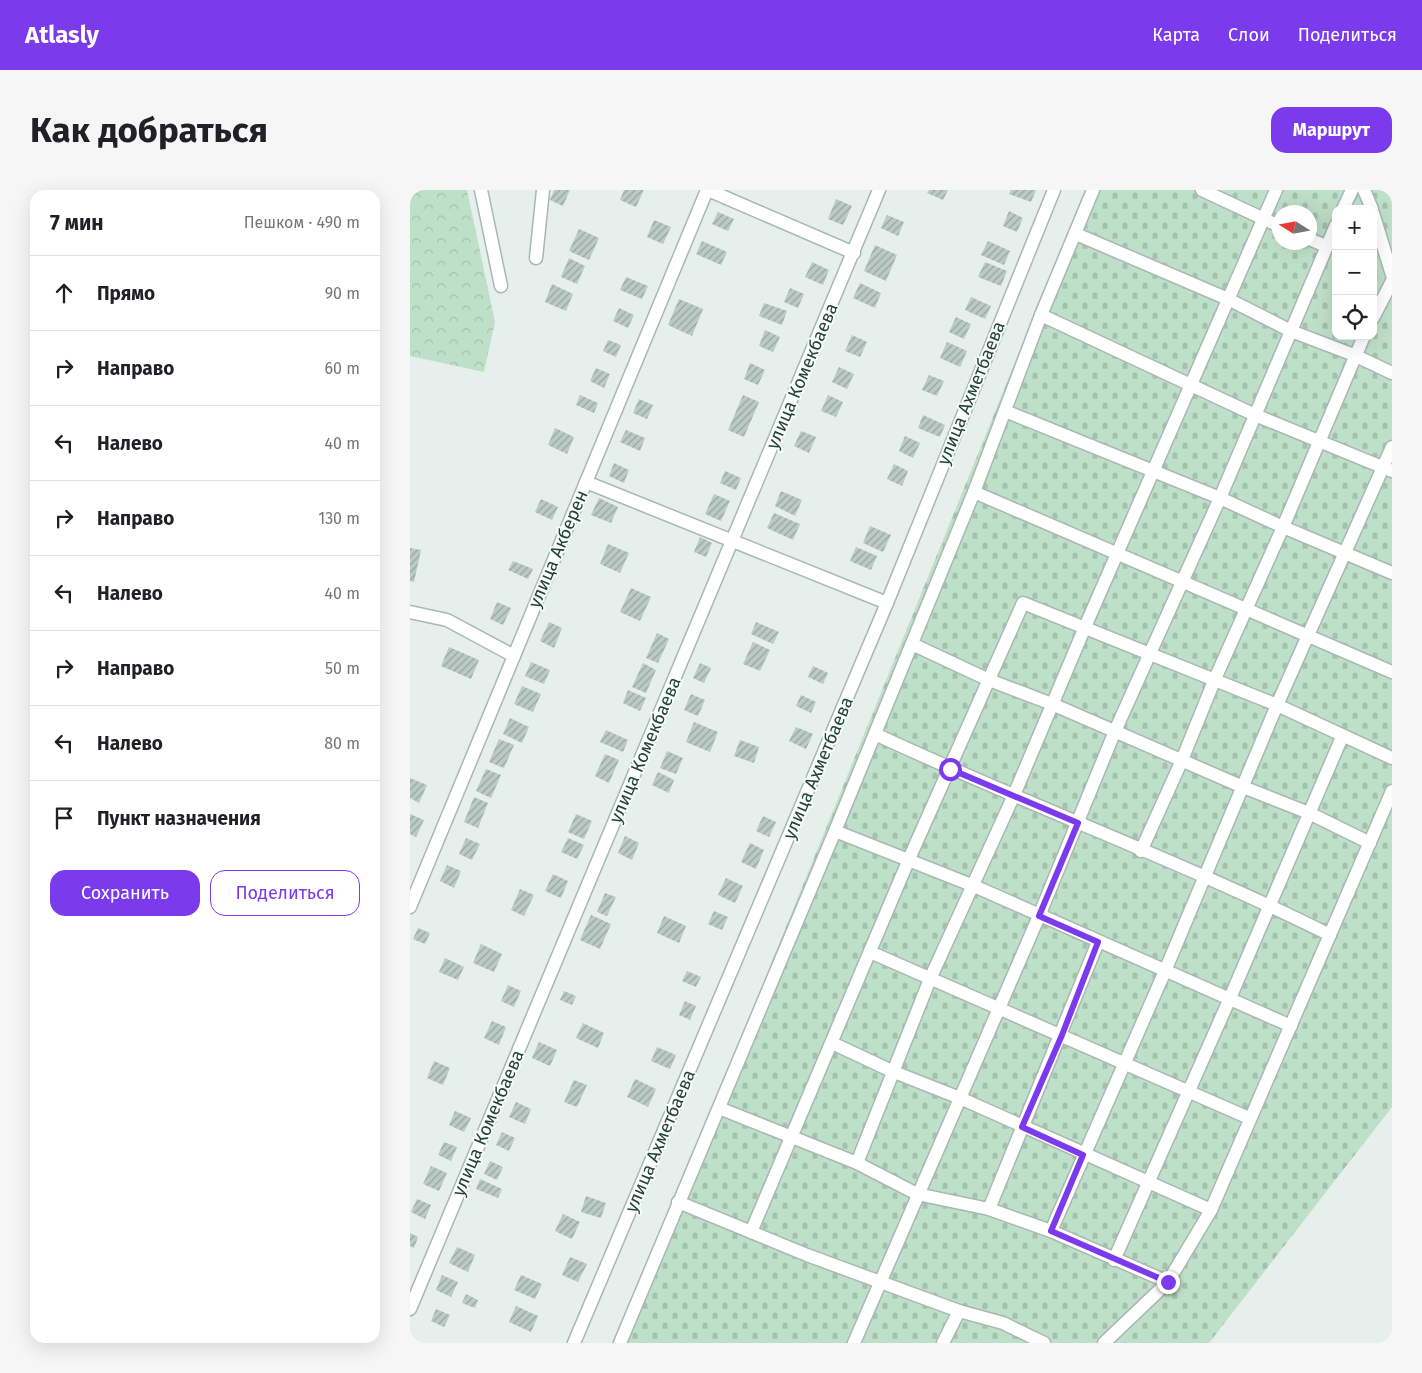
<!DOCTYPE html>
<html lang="ru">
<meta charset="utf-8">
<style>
body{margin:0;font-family:"Fira Sans",sans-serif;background:#f6f6f6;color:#202124}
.controls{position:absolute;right:15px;top:15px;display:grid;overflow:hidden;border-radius:10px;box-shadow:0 5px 20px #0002}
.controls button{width:45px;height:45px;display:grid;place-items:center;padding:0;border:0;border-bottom:1px solid #e0e0e0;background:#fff;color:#202124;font:25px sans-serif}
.compass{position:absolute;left:862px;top:15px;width:45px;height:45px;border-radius:50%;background:#fff;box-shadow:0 5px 20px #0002;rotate:281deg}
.stop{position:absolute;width:15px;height:15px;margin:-11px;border:4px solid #7c3aed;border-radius:50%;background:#fff}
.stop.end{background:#7c3aed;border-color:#fff;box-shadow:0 1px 5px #0008}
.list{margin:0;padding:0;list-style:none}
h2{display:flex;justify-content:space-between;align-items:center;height:65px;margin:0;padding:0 20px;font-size:21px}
h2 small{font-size:16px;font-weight:400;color:#757577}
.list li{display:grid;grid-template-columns:32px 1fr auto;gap:15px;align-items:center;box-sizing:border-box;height:75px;padding:0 20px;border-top:1px solid #e0e0e0}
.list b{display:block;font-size:19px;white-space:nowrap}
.list em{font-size:16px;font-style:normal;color:#757577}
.actions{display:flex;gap:10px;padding:15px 20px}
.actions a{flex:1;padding:11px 0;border:1px solid #7c3aed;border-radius:15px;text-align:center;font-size:18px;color:#7c3aed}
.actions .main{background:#7c3aed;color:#fff}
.icon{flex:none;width:28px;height:28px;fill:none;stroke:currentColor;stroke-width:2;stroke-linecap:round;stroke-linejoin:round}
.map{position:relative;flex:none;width:982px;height:1153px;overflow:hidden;border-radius:15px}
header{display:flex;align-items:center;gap:30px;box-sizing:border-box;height:70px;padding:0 25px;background:#7c3aed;color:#fff}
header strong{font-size:24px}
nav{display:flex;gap:28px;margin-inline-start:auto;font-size:18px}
.intro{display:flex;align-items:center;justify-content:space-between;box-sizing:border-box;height:120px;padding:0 30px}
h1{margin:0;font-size:35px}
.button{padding:12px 22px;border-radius:15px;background:#7c3aed;color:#fff;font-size:18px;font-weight:700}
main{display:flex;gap:30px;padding:0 30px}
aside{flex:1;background:#fff;border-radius:15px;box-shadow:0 5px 20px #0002}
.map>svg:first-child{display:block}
.forest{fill:url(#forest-crowns)}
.cemetery{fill:url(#cemetery-stones);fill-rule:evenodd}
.building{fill:url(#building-hatch)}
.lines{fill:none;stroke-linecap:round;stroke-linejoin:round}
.minor-casing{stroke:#a8b8b2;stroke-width:15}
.minor{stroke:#fff;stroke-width:12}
.route{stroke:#7c3aed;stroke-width:6}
.labels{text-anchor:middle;stroke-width:4;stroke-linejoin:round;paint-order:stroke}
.street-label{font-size:18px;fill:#24423a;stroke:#f7fbf9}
</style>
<header>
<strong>Atlasly</strong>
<nav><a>Карта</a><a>Слои</a><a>Поделиться</a></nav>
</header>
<div class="intro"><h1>Как добраться</h1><a class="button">Маршрут</a></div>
<main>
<aside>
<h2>7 мин<small>Пешком · 490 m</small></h2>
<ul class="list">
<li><svg class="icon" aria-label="ahead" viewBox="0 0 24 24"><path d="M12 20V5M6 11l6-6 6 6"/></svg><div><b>Прямо</b></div><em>90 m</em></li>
<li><svg class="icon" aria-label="right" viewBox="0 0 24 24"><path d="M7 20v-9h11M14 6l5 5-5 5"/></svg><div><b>Направо</b></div><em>60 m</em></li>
<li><svg class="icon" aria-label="left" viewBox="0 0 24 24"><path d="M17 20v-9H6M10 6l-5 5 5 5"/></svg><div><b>Налево</b></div><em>40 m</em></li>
<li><svg class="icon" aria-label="right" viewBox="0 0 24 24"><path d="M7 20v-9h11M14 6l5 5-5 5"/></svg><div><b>Направо</b></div><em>130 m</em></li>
<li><svg class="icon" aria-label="left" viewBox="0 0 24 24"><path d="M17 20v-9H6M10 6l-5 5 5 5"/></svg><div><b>Налево</b></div><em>40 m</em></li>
<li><svg class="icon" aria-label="right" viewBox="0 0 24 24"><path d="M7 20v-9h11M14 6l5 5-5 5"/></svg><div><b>Направо</b></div><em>50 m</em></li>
<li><svg class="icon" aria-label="left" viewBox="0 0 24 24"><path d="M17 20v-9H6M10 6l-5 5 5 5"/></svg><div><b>Налево</b></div><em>80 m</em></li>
<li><svg class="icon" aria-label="arrive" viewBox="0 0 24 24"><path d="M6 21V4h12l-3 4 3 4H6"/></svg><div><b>Пункт назначения</b></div></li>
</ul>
<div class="actions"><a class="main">Сохранить</a><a>Поделиться</a></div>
</aside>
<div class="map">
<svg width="982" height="1153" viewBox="0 0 982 1153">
<defs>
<pattern id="forest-crowns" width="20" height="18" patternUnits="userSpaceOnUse" patternTransform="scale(1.25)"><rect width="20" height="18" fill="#bfe0c8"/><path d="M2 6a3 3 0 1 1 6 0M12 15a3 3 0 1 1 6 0" fill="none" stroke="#a4c1ad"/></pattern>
<pattern id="cemetery-stones" width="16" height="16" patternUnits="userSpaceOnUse" patternTransform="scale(1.25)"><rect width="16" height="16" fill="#bfe0c8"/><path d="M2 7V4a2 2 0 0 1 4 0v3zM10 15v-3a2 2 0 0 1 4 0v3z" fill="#a4c1ad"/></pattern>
<pattern id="building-hatch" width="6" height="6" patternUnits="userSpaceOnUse" patternTransform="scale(1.25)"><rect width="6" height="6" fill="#bbcac4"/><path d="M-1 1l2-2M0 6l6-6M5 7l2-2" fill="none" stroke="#98a6a0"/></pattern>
</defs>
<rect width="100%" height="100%" fill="#e6efeb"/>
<path class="forest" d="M 0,0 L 57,0 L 85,132 L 74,182 L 0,166 Z"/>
<path class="cemetery" d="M 675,0 L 982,0 L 982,917 L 799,1153 L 207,1153 ZM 926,19 L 963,19 L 963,146 L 926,146 ZM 869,22 L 899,22 L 899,52 L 869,52 Z"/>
<g class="building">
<path d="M 144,0 L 160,0 L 153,16 L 140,10 Z"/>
<path d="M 214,0 L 234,0 L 226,17 L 210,10 Z"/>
<path d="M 519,0 L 538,0 L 533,10 L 517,3 Z"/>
<path d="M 601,0 L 626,0 L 621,12 L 599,4 Z"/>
<path d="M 426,9 L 442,16 L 433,35 L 418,29 Z"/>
<path d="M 599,21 L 613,28 L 607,42 L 593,36 Z"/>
<path d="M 308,22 L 324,29 L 318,41 L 302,34 Z"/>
<path d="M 477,25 L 494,32 L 488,46 L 471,38 Z"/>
<path d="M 244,30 L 261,37 L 253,54 L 237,47 Z"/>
<path d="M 169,39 L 189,48 L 179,70 L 159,61 Z"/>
<path d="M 292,51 L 317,62 L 311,75 L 286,64 Z"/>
<path d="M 578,51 L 600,61 L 594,75 L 571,65 Z"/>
<path d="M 465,55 L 487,65 L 476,91 L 454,81 Z"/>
<path d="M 159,68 L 175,76 L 167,94 L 151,87 Z"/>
<path d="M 402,72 L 419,80 L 413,95 L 395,87 Z"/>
<path d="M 575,72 L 597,81 L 591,96 L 568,87 Z"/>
<path d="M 216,87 L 238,96 L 232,109 L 210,100 Z"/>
<path d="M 450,93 L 471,103 L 465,118 L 443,108 Z"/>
<path d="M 142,94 L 163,104 L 156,121 L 135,112 Z"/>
<path d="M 380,98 L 394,104 L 388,118 L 374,112 Z"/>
<path d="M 561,107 L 581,116 L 575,129 L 555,120 Z"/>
<path d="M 269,109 L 293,119 L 282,146 L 258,135 Z"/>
<path d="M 354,113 L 377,121 L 372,135 L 349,126 Z"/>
<path d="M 209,118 L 224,125 L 218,138 L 203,131 Z"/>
<path d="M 546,127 L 561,134 L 554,149 L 539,142 Z"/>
<path d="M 355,140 L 370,147 L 363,162 L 349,156 Z"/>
<path d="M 442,145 L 457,152 L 450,167 L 435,161 Z"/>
<path d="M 198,150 L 211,155 L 206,167 L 193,161 Z"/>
<path d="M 537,152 L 557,161 L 550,177 L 530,168 Z"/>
<path d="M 340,173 L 355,180 L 348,195 L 334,189 Z"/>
<path d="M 429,177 L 444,184 L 437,199 L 422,192 Z"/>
<path d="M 186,178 L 200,184 L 194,198 L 180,191 Z"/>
<path d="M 519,185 L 534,191 L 527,206 L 512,200 Z"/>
<path d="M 170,205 L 188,213 L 184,223 L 166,215 Z"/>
<path d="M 333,205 L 349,212 L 334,247 L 318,240 Z"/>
<path d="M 418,205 L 433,212 L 426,227 L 411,221 Z"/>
<path d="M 229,209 L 243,215 L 237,229 L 223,223 Z"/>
<path d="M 513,225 L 535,235 L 530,247 L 508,238 Z"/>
<path d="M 145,238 L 164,247 L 157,264 L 138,255 Z"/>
<path d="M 216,240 L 235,248 L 230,261 L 210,252 Z"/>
<path d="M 391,241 L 406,247 L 399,263 L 384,256 Z"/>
<path d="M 495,246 L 510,253 L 503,268 L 489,261 Z"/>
<path d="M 204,273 L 219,280 L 214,293 L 199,286 Z"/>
<path d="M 484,274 L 498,281 L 492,296 L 477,289 Z"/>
<path d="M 315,281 L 331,288 L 326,300 L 310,293 Z"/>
<path d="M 371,301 L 392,310 L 385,326 L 365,316 Z"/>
<path d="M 304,304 L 320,311 L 311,331 L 295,324 Z"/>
<path d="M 189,308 L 208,317 L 201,333 L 181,325 Z"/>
<path d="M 131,309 L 148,317 L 142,330 L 125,322 Z"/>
<path d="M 364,323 L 390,334 L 383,350 L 357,338 Z"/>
<path d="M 460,336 L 481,345 L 473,362 L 453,353 Z"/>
<path d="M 290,347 L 302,353 L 296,367 L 284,362 Z"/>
<path d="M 198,354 L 219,363 L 210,383 L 190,374 Z"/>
<path d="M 446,357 L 467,366 L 461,380 L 440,371 Z"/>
<path d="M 0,358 L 11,360 L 4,392 L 0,391 Z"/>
<path d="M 103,371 L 123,379 L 118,389 L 98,380 Z"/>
<path d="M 221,398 L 241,407 L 230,431 L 210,422 Z"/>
<path d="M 87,412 L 101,418 L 93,435 L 80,429 Z"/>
<path d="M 139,432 L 152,438 L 144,458 L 130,451 Z"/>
<path d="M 346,432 L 369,442 L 363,454 L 341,444 Z"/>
<path d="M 247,443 L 259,449 L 248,473 L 236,468 Z"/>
<path d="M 343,452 L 360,460 L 350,481 L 333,474 Z"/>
<path d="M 39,457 L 69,470 L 61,489 L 31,476 Z"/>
<path d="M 121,472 L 140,480 L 134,494 L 115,486 Z"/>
<path d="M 233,473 L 246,480 L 236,503 L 222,497 Z"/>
<path d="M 290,473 L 301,478 L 294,493 L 283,488 Z"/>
<path d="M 403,476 L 418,483 L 413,494 L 398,487 Z"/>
<path d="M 112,496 L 131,504 L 123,522 L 104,514 Z"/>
<path d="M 218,500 L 236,508 L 230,521 L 213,513 Z"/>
<path d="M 281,504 L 295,510 L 288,526 L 274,520 Z"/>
<path d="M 391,505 L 406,512 L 401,523 L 386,516 Z"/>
<path d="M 100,528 L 119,537 L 112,553 L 93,544 Z"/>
<path d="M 284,532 L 308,542 L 300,562 L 276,552 Z"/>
<path d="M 386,537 L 403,544 L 396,559 L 379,551 Z"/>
<path d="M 196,540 L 218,550 L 213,562 L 190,552 Z"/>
<path d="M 89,549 L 104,555 L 94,578 L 79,572 Z"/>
<path d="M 330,550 L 349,557 L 344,573 L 324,566 Z"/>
<path d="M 257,561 L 273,568 L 266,584 L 250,578 Z"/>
<path d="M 195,564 L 209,570 L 199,593 L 185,586 Z"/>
<path d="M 76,579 L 91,585 L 81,608 L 66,601 Z"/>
<path d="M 248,582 L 264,590 L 259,603 L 242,595 Z"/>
<path d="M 0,588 L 17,595 L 9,613 L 0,608 Z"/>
<path d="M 64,607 L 78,613 L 68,638 L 54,632 Z"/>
<path d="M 0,624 L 14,630 L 6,647 L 0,644 Z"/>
<path d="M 166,624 L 182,631 L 174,649 L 158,642 Z"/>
<path d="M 353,626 L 366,632 L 359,647 L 346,641 Z"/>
<path d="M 215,646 L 229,653 L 222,670 L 208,663 Z"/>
<path d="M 56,648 L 70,654 L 62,670 L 49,664 Z"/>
<path d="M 158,648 L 174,655 L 167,669 L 151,662 Z"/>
<path d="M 340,653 L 354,660 L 346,679 L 331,672 Z"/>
<path d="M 37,675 L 51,681 L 44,698 L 30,691 Z"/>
<path d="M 143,684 L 158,691 L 151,708 L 135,701 Z"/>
<path d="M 316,688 L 333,696 L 325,713 L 308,705 Z"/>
<path d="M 110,699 L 124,705 L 114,726 L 101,720 Z"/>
<path d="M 195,703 L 206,707 L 197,726 L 187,722 Z"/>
<path d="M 304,721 L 318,727 L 312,740 L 298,734 Z"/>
<path d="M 181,725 L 201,734 L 190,759 L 170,750 Z"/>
<path d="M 254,726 L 276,736 L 269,753 L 247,743 Z"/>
<path d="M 8,738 L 20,743 L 15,754 L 3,749 Z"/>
<path d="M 71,754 L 92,764 L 84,782 L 63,773 Z"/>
<path d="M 35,768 L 54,777 L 48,790 L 29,782 Z"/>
<path d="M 277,781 L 291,787 L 286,797 L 272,791 Z"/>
<path d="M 98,795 L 111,801 L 104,817 L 91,811 Z"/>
<path d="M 154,801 L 166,806 L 162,815 L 150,810 Z"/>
<path d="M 275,811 L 286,816 L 280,830 L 269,825 Z"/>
<path d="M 82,831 L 96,837 L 89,855 L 74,848 Z"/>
<path d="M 173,833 L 194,843 L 188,858 L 166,848 Z"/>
<path d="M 129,852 L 147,860 L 140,876 L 122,868 Z"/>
<path d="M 247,857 L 266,865 L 260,879 L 241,871 Z"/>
<path d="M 24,871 L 40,878 L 33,895 L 17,888 Z"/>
<path d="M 225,889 L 246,899 L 238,917 L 217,907 Z"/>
<path d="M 164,890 L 177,895 L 167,917 L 154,912 Z"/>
<path d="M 106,912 L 121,919 L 115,934 L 99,927 Z"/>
<path d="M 45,921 L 61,928 L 54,942 L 39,935 Z"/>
<path d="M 92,942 L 105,948 L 99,961 L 86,955 Z"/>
<path d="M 34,952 L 47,957 L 41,971 L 28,965 Z"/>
<path d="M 80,971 L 93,977 L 87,990 L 74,984 Z"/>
<path d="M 21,976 L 37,983 L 29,1001 L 13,994 Z"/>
<path d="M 70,989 L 92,999 L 88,1008 L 66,999 Z"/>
<path d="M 176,1006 L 196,1013 L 191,1028 L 171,1022 Z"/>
<path d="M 7,1009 L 21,1015 L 15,1029 L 1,1022 Z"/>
<path d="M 153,1024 L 170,1032 L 162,1049 L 145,1041 Z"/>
<path d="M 0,1043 L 8,1047 L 4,1058 L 0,1056 Z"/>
<path d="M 47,1057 L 65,1065 L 58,1082 L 39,1073 Z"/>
<path d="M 160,1067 L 177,1074 L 168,1092 L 152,1085 Z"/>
<path d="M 32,1085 L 48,1092 L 41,1107 L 26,1100 Z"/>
<path d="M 111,1085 L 132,1094 L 125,1109 L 104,1100 Z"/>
<path d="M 56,1104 L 68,1110 L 65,1118 L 52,1113 Z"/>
<path d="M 106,1116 L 128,1126 L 121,1142 L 99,1132 Z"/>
<path d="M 26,1119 L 40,1125 L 34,1137 L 21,1131 Z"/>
</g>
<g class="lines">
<defs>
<g id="minor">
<path d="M 71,0 L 91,96"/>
<path d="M 298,0 L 444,63"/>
<path d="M 792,0 L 869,36"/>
<path d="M 954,0 L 962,19"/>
<path d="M 933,19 L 942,0"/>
<path d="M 963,23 L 982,85"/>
<path d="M 666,44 L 818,109 L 881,141 L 944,165 L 982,183"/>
<path d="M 899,49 L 916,56"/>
<path d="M 126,68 L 133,0"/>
<path d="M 631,125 L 845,225 L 982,281"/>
<path d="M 963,128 L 982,91"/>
<path d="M 595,221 L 810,308 L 873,337 L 982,383"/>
<path d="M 176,292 L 477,413"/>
<path d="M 564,302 L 982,482"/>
<path d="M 0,422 L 37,430 L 104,466"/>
<path d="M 502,454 L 579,490 L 642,514 L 833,597 L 899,623 L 960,653"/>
<path d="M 465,544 C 615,614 771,671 920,745"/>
<path d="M 425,641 L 564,696 L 881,836"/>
<path d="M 731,661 L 772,570 L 804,491 L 873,337 L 954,146"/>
<path d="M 0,717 L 297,0"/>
<path d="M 460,762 L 839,928"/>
<path d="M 422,853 L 484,882 L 550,908 L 801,1020"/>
<path d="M 309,918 L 447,973 L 507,1004 L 579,1019 L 641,1041 L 758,1092"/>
<path d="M 447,973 L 520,789 L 604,605 L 675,437 L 866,0"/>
<path d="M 268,1012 L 397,1065 L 549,1121 L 593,1133 L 634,1153"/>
<path d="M 579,1019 L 688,752"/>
<path d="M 641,1041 L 755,781 L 867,515 L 982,257"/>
<path d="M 341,1042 L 499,669 L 613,413 L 867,515 L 982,568"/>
<path d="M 704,1070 L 820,808 L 932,547"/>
<path d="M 0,1119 L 469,0"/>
<path d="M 164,1153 L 477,413 L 644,0"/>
<path d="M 210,1153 L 425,641 L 564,302 L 631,125 L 683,0"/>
<path d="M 444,1153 L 629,726 L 705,541 L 810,308 L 926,35"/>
<path d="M 533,1153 L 549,1121"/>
<path d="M 694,1153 L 758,1092 L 801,1020 L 982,601"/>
</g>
</defs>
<use href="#minor" class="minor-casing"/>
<use href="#minor" class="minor"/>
</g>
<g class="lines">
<path class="route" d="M 540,579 L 668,633 L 629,726 L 688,752 L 652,845 L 612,937 L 673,965 L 641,1041 L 758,1092"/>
</g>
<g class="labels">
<g class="street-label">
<text transform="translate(392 186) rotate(-67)" y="6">улица Комекбаева</text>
<text transform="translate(561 203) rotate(-68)" y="6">улица Ахметбаева</text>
<text transform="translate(148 359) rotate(-67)" y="6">улица Акберен</text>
<text transform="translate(235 560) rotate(-67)" y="6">улица Комекбаева</text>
<text transform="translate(408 578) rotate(-67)" y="6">улица Ахметбаева</text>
<text transform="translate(78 933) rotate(-67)" y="6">улица Комекбаева</text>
<text transform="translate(250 951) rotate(-67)" y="6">улица Ахметбаева</text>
</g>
</g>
</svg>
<div class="controls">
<button>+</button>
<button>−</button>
<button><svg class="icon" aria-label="locate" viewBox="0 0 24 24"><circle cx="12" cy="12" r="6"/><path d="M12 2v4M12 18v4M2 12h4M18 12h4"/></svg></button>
</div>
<svg class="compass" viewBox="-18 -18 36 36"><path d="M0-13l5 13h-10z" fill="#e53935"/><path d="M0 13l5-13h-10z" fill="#757577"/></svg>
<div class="stop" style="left:540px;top:579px"></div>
<div class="stop end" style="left:758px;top:1092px"></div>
</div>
</main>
